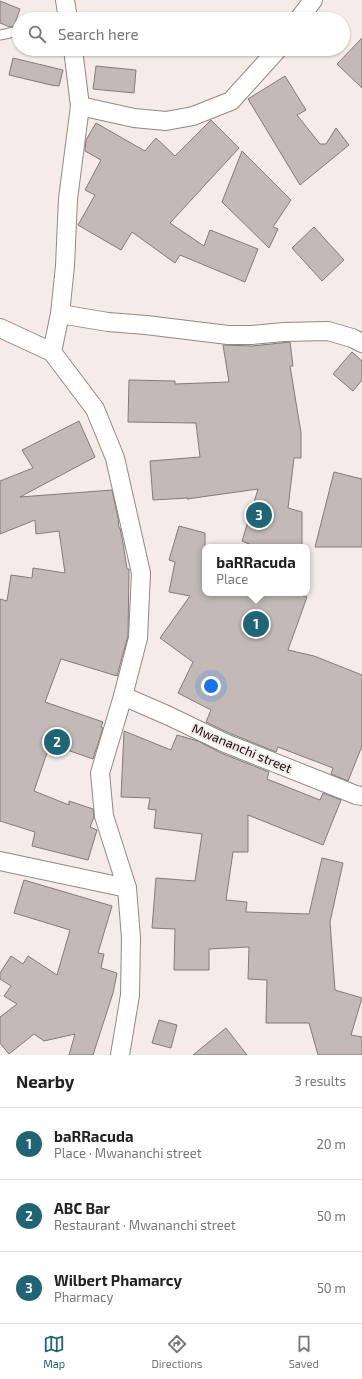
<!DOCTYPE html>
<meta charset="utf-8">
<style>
body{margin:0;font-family:"Exo 2",sans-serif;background:#f6f6f6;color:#222}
.you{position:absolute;left:211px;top:686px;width:14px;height:14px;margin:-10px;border:3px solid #fff;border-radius:50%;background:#1a73e8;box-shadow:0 0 0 6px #1a73e833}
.badge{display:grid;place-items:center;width:26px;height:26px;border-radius:50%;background:#1f6575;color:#fff;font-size:13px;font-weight:700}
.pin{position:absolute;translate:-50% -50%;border:2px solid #fff;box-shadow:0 1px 4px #0006}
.popup{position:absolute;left:202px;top:544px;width:108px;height:52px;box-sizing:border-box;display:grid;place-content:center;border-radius:8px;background:#fff;filter:drop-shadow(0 1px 3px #0005);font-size:13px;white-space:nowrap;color:#767676}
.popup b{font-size:15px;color:#222}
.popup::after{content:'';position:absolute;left:50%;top:100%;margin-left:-8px;border:8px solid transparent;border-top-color:#fff}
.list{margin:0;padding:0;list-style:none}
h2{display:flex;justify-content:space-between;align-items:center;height:52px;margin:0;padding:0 16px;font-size:17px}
h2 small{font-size:13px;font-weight:400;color:#767676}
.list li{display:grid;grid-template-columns:26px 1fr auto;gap:12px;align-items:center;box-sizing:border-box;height:72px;padding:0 16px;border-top:1px solid #e0e0e0}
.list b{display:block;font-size:15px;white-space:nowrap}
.list p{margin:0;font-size:13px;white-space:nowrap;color:#767676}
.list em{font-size:13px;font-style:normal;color:#767676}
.icon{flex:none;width:22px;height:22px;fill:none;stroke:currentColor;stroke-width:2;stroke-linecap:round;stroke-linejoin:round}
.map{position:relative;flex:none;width:362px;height:1055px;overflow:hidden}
.search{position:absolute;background:#fff;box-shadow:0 1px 3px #0004;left:12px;right:12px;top:12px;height:44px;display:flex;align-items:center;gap:10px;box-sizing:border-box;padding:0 14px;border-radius:22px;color:#767676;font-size:15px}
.sheet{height:268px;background:#fff}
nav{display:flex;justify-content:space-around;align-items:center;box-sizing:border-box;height:56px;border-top:1px solid #e0e0e0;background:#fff;font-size:11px;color:#767676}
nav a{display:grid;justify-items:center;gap:2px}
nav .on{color:#1f6575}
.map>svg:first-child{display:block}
.building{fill:#c3bab8;stroke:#827b78}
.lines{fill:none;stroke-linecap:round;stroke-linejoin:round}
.lane-casing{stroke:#918986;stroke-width:11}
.street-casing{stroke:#918986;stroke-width:20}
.lane{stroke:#fff;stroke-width:9}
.street{stroke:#fff;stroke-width:18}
.labels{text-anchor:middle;stroke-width:4;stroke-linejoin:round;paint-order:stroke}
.street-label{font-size:13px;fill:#100e0d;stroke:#f5ece9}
</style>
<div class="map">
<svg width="362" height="1055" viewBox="0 0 362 1055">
<rect width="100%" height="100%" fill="#f5ece9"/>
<g class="building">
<path d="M 0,1 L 20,9 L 14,26 L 10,27 L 0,23 Z"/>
<path d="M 362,38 L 362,88 L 337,64 Z"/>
<path d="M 13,58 L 63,70 L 59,86 L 51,85 L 9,75 Z"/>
<path d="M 96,66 L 136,70 L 134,93 L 93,89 Z"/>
<path d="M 285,76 L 306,110 L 297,115 L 320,144 L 326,144 L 336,128 L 349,145 L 300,185 L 248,99 Z"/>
<path d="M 211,120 L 239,148 L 170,223 L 204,246 L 210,230 L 258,249 L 245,282 L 180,255 L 175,263 L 132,232 L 121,250 L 78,225 L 95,195 L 85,190 L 101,160 L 85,151 L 86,140 L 96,123 L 145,151 L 156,138 L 175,156 Z"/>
<path d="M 242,151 L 291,200 L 273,227 L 278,229 L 269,248 L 222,202 Z"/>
<path d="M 314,227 L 344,260 L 322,281 L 292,248 Z"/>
<path d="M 290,342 L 293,366 L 290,366 L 301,433 L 301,458 L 294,458 L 288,508 L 302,512 L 302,547 L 256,547 L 242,541 L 258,489 L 187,499 L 188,498 L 153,500 L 150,461 L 200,457 L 196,423 L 128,422 L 129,380 L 175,381 L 175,384 L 229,382 L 223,345 L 252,346 Z"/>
<path d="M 352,352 L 362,361 L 362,380 L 353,391 L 333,374 Z"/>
<path d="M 79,421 L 95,457 L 20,497 L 112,490 L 118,518 L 119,528 L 120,528 L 123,543 L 127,569 L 129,569 L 128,636 L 117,676 L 61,659 L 45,702 L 103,722 L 101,727 L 103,728 L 93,759 L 50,744 L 34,791 L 69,805 L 69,801 L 93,809 L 94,817 L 90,827 L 97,830 L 88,860 L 32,846 L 35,832 L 0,821 L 0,599 L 7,601 L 11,575 L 32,578 L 33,568 L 65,573 L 59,531 L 36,534 L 35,520 L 0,534 L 0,481 L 33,468 L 22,450 Z"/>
<path d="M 334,472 L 362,479 L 362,547 L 315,547 Z"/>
<path d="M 179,526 L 205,533 L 205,593 L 297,593 L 307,597 L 288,650 L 314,656 L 362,675 L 362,746 L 348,781 L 331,774 L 333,768 L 278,747 L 276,752 L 229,733 L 206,722 L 211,710 L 178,693 L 193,662 L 160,638 L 190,596 L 169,592 L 175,562 L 169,560 Z"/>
<path d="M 124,731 L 171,750 L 177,735 L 198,741 L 221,753 L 269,772 L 267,779 L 320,800 L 323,793 L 341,800 L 323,845 L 248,815 L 248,852 L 233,852 L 226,900 L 247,902 L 246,912 L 309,914 L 322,858 L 343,863 L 330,922 L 335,990 L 362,998 L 351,1035 L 362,1037 L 362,1055 L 318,1055 L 309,1023 L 266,1023 L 267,980 L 248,979 L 249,947 L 209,949 L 209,970 L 174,970 L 175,929 L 152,928 L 156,878 L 195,881 L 202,834 L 154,828 L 156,810 L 148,809 L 150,798 L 121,797 Z"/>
<path d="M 24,880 L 112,906 L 98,953 L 104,954 L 101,968 L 117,973 L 113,993 L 93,1055 L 69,1055 L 75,1034 L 44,1041 L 34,1034 L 9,1054 L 0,1043 L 0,1017 L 17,1004 L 4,996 L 11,986 L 0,979 L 0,973 L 11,956 L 23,964 L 28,956 L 57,975 L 70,930 L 14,913 Z"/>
<path d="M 159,1020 L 177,1025 L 171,1048 L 152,1043 Z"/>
<path d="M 226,1028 L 247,1055 L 193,1055 Z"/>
</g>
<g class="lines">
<defs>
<path id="lane" d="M 0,35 L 19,31"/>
<g id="street">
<path d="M 65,0 L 68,19"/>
<path d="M 299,19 L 313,0"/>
<path d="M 80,106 L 134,118 L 166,121 L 193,116 L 231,101 L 278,49"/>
<path d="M 60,314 L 108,322 L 146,325 L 228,335 L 252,335 L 284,332 L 328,331 L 352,338 L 362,343"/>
<path d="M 0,328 L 52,352 L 95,409 L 115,458 L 141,573 L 138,638 L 123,696 L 100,773 L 104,816 L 127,888 L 131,938 L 130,995 L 120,1055"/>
<path d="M 52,352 L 60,314 L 65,266 L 68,199 L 80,106 L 73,49"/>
<path d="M 123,696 L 169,716 L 225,743 L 356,795 L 362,796"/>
<path d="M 0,861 L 127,888"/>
</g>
</defs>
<use href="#lane" class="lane-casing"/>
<use href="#street" class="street-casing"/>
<use href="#lane" class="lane"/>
<use href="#street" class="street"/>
</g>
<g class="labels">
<g class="street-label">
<text transform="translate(242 748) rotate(23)" y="5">Mwananchi street</text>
</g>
</g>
</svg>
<div class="you"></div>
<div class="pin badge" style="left:256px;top:624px">1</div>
<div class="popup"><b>baRRacuda</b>Place</div>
<div class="pin badge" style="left:57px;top:742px">2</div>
<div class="pin badge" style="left:259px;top:515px">3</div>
<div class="search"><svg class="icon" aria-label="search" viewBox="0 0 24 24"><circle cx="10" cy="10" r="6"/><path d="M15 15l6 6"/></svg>Search here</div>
</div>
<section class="sheet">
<h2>Nearby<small>3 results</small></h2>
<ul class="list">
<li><span class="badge">1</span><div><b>baRRacuda</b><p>Place · Mwananchi street</p></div><em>20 m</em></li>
<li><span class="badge">2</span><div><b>ABC Bar</b><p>Restaurant · Mwananchi street</p></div><em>50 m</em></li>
<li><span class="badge">3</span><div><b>Wilbert Phamarcy</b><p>Pharmacy</p></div><em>50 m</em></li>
</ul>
</section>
<nav>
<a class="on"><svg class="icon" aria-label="map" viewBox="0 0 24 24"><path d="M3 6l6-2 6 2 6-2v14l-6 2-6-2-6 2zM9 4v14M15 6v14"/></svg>Map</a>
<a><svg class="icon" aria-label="directions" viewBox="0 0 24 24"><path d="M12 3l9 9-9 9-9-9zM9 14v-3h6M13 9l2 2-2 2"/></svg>Directions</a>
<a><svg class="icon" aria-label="saved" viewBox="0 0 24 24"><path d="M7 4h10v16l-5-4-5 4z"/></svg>Saved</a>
</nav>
